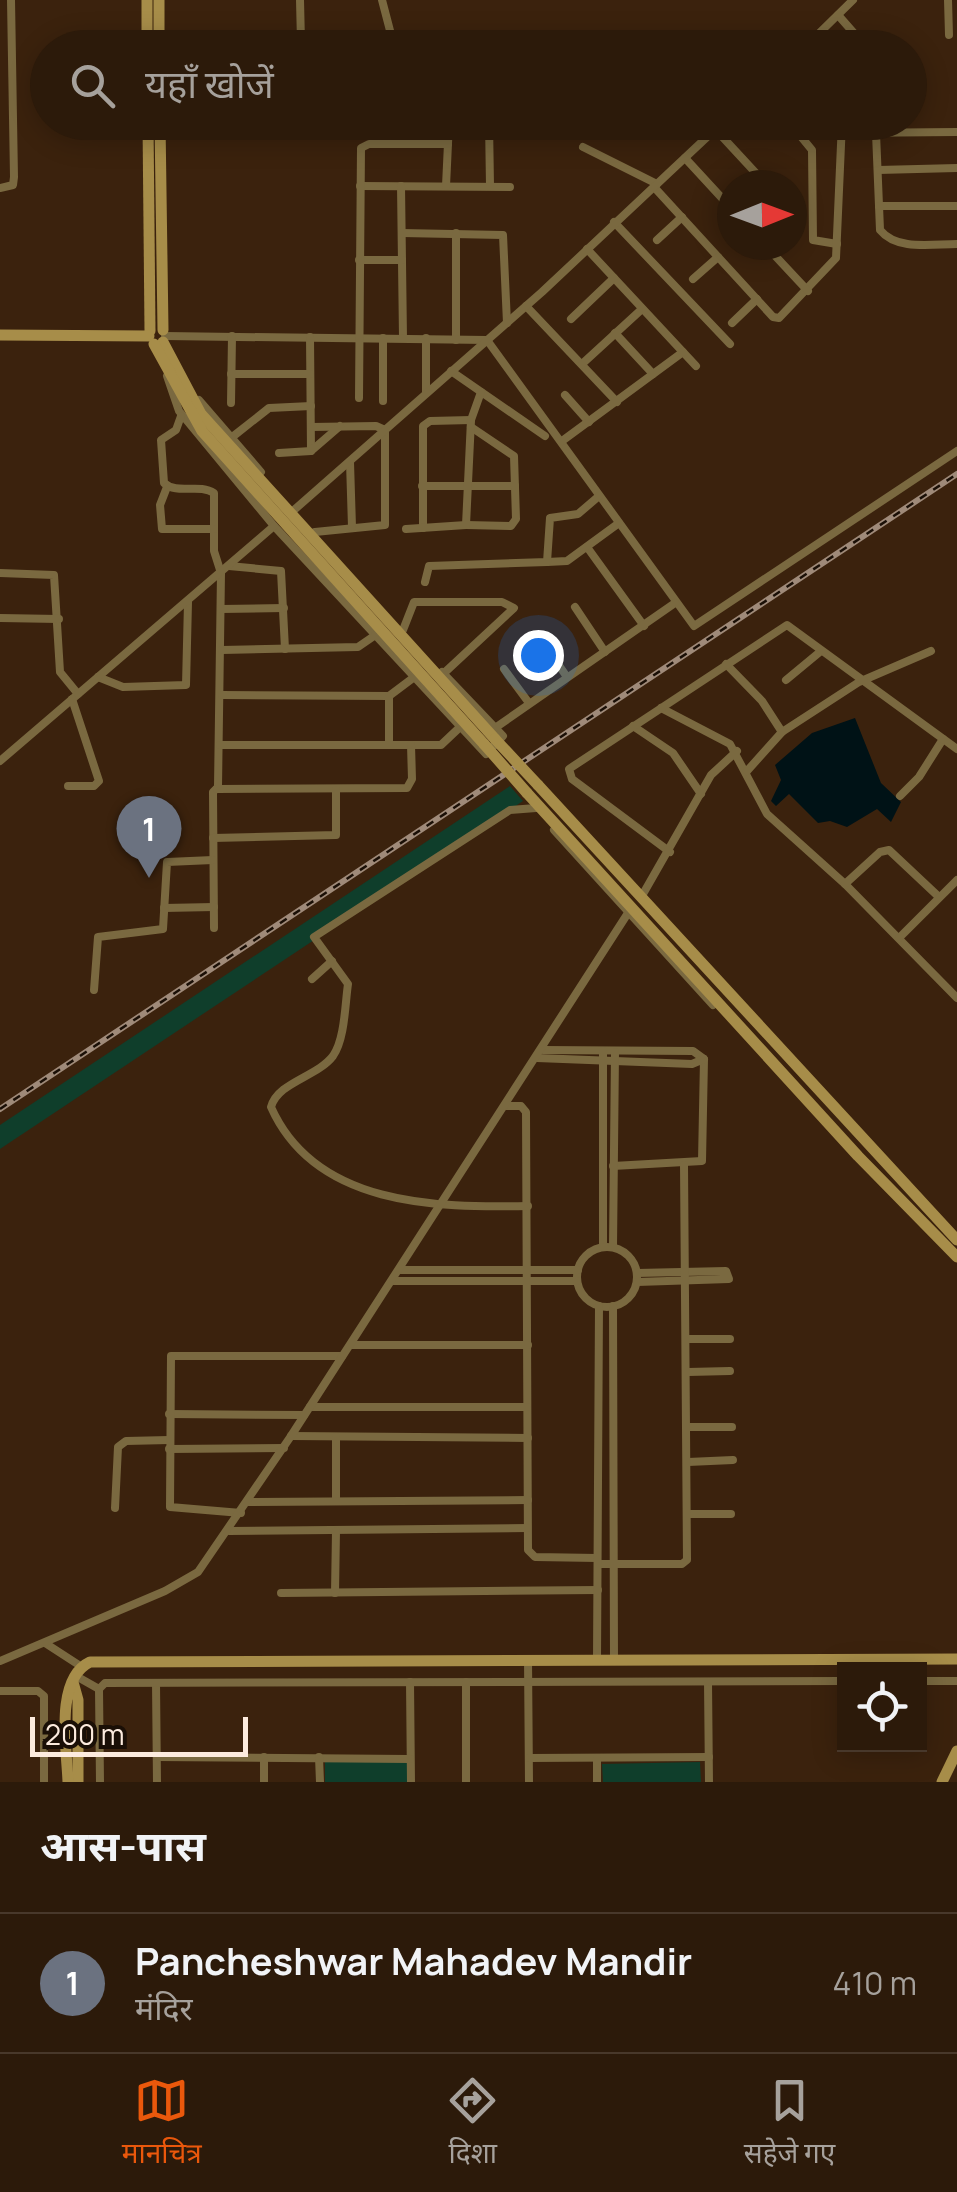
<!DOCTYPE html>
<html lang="hi">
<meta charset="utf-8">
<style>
body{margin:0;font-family:Manrope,"Noto Sans Devanagari",sans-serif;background:#382718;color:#f1f3f6}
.controls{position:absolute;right:30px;bottom:30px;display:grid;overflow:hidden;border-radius:0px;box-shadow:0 5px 25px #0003}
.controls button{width:90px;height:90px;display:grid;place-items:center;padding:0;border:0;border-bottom:2px solid #48382b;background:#2c1a0a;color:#f1f3f6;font:50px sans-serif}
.compass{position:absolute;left:717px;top:170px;width:90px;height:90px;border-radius:50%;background:#2c1a0a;box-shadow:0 5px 25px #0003;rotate:89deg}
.scale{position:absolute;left:30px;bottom:25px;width:218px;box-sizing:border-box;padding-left:10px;border:5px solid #fcebde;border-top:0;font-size:28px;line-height:35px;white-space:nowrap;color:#fcebde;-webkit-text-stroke:8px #1a0f06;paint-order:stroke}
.you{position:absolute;left:538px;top:655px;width:35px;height:35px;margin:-25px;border:8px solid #fff;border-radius:50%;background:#1a73e8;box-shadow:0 0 0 15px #1a73e833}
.badge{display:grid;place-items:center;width:65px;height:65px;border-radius:50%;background:#ea580c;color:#fff;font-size:32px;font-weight:700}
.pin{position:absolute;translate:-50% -82px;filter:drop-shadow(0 2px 5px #0008)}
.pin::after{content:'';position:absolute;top:52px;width:35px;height:30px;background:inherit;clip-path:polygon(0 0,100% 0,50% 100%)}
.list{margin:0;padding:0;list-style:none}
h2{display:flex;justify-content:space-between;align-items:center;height:130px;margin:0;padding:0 40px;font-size:42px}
h2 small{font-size:32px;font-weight:400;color:#a6a19c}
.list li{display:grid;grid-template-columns:65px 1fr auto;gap:30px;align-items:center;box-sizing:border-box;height:140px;padding:0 40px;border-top:2px solid #48382b}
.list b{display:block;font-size:38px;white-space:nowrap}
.list p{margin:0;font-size:32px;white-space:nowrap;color:#a6a19c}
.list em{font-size:32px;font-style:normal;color:#a6a19c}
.icon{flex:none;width:55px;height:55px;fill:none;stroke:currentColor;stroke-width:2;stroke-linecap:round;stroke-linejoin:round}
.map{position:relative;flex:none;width:957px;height:1782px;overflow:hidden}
.search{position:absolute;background:#2c1a0a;box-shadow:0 5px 25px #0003;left:30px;right:30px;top:30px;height:110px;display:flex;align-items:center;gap:25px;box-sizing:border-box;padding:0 35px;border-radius:55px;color:#a6a19c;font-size:38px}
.sheet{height:270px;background:#2c1a0a}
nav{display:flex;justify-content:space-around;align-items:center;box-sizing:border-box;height:140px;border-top:2px solid #48382b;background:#2c1a0a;font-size:28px;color:#a6a19c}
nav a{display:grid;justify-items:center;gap:5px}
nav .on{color:#ea580c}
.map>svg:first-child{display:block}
.green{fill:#0f3e2b}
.water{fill:#001216}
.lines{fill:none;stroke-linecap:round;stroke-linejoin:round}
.street{stroke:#7a6940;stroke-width:8}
.secondary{stroke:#a78d49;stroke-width:11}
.rail-casing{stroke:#9f8a79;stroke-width:6}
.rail{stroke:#1a0f06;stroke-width:2.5;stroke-dasharray:8;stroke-linecap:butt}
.secondary-bridge{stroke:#a78d49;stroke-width:11}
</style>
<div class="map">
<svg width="957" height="1782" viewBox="0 0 957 1782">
<rect width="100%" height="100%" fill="#3b220d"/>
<g class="green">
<path d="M 510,786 L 523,801 L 0,1149 L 0,1125 Z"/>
<rect x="325" y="1762" width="82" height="20"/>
<path d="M 700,1762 L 701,1782 L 603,1782 L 602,1764 Z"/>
</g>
<path class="water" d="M 855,718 L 881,783 L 901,802 L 891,822 L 877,809 L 847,827 L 830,821 L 818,823 L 789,794 L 776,806 L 771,801 L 781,780 L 775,765 L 812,733 Z"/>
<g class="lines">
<g class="street">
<path d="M 300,0 L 301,42"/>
<path d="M 382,0 L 393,42"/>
<path d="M 948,0 L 949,35"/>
<path d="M 838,15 L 867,48"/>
<path d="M 156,40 L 791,40 L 807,46"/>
<path d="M 804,48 L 853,0"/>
<path d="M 306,122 L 306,134"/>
<path d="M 489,122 L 490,186"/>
<path d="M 789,122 L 812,150 L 813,240 L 837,244"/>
<path d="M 716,130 L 767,185"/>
<path d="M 842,133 L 957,132"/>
<path d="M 876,133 L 880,230 C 897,251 932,244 957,244"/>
<path d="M 583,147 L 657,184"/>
<path d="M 685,158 L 732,209"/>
<path d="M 878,170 L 957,168"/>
<path d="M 360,186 L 510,187"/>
<path d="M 401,186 L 403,338"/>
<path d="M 446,186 L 449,122"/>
<path d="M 654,187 L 773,317 L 779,318 L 836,258 L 842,122"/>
<path d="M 0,188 L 13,185 L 14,177 L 11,0"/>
<path d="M 879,206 L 957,206"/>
<path d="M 614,222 L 730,344"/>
<path d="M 402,233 L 503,235 L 507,323"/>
<path d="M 456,233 L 456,340"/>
<path d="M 657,240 L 682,217"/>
<path d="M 765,245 L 808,291"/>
<path d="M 587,249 L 696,366"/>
<path d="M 359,260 L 402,260"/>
<path d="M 693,279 L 718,257"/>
<path d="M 526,306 L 617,402"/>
<path d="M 571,319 L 614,278"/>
<path d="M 732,323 L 757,299"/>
<path d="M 615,333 L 653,374"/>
<path d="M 165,336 L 487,340 L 694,626 L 957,451"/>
<path d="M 310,337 L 311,451"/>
<path d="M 426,338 L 426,393"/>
<path d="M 582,364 L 642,309"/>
<path d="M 451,371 L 545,436"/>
<path d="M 231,374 L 310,374"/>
<path d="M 167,376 L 179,411 L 274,526 L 486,754 L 503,736 L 442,672"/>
<path d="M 565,395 L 589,422"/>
<path d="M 359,398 L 361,148 L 369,144 L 448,144"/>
<path d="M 199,400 L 261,472"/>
<path d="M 383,401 L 383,338"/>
<path d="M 231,403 L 232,336"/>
<path d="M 181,416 L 176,430 L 161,440 L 164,483 C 177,495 199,483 214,493 L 214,551 L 221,573 L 218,787 L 213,792 L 214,928"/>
<path d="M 311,427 L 376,426 L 385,430 L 385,525 L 315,532"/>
<path d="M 231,438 L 269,408 L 311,406"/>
<path d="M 562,441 L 683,352"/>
<path d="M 279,453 L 311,451 L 340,426"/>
<path d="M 350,462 L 352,527"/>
<path d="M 422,486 L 515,486"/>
<path d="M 167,487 L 160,505 L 162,529 L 214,529"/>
<path d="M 294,510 L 542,292 L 723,122"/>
<path d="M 466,525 L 511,526 L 516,519 L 514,456 L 471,427"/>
<path d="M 423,528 L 423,426 L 430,421 L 471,420"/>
<path d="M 406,529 L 466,525 L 471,420 L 481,392"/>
<path d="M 587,547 L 644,626"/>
<path d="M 547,562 L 567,561 L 619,523"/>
<path d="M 229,566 L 281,571 L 285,649"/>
<path d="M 0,573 L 54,575 L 60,672 L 78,694"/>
<path d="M 425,582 L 429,566 L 547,562 L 550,518 L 578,514 L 599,496"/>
<path d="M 575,607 L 605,652"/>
<path d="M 221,609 L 284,608"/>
<path d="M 0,618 L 59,619"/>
<path d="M 403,630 L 414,602 L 502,602 L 514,608 L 443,674"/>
<path d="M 542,641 L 567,677"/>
<path d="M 222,650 L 358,647 L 374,636"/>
<path d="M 726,664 L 762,701 L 782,732"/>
<path d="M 504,669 L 529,703"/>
<path d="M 98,677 L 123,687 L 186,685 L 188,602"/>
<path d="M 786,680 L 821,651"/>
<path d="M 222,695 L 389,696 L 413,678"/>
<path d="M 389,696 L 389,745"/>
<path d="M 661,708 L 730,744 L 767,814 L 845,884 L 957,998"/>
<path d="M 633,726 L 673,753 L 701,794"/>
<path d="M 495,728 L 675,603"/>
<path d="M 220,745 L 441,745 L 459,728"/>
<path d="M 0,761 L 274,526"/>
<path d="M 747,771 L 782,732 L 859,682 L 931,651"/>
<path d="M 68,786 L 94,786 L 99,781 L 72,699"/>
<path d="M 217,789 L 407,788 L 412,779 L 411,745"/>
<path d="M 900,796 L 919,777 L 943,739"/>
<path d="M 554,830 L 713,1005"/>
<path d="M 213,838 L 336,835 L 336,790"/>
<path d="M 670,852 L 572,779 L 569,769 L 787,625 L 957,749"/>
<path d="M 845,884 L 880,852 L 889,850 L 939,897"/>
<path d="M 643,894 L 711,775 L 737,751"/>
<path d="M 164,908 L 214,907"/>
<path d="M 899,938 L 957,880"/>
<path d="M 312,979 L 332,961"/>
<path d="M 94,990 L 98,937 L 163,929 L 167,862 L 213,860"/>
<path d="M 543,1050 L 693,1051 L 704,1059 L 702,1161 L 613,1166"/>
<path d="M 537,1058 L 692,1064 L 704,1059"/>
<path d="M 505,1106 L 521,1106 L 526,1112 L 528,1550 L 535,1557 L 597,1558"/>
<path d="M 528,1206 C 436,1208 315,1206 271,1107 C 278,1082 317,1077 333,1056 C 345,1039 345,1004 348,984 L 314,937 L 510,810 L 536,808"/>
<path d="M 603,1247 L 603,1051"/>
<path d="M 613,1247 L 615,1052"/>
<circle cx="607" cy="1277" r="30"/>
<path d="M 399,1270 L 578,1270"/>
<path d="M 392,1281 L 577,1281"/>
<path d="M 637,1282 L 729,1279 L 726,1271 L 637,1273"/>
<path d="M 613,1306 L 614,1659"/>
<path d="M 688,1339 L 730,1339"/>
<path d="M 351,1345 L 528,1345"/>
<path d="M 688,1372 L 730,1371"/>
<path d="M 310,1407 L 527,1407"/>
<path d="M 169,1414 L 304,1415"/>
<path d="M 689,1427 L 732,1427"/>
<path d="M 291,1436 L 528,1438"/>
<path d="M 336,1437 L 336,1500"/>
<path d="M 169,1449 L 284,1448"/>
<path d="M 688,1462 L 733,1460"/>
<path d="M 248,1502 L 528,1500"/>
<path d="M 115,1508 L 118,1447 L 126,1441 L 169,1440"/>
<path d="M 241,1513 L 170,1507 L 171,1356 L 342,1356"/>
<path d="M 688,1514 L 731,1514"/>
<path d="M 229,1531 L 527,1528"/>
<path d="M 598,1564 L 682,1564 L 687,1560 L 684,1165"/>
<path d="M 281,1593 L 598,1590"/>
<path d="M 335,1593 L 336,1531"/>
<path d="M 45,1643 L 82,1667"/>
<path d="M 528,1659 L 529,1782"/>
<path d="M 597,1659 L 599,1306"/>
<path d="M 0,1661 L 165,1591 L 198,1572 L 291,1436 L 628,913"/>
<path d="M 76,1676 L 99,1689"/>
<path d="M 920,1681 L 957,1681"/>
<path d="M 410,1682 L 411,1782"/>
<path d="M 708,1682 L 709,1782"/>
<path d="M 156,1683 L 157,1782"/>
<path d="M 0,1691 L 38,1691 L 44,1696 L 44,1782"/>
<path d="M 157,1757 L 410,1759"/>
<path d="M 264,1757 L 264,1782"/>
<path d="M 319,1757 L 320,1782"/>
<path d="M 529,1758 L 709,1757"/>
<path d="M 597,1758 L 597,1782"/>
<path d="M 100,1782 L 99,1689 L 105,1683 L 844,1681"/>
<path d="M 466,1782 L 466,1682"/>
</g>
<g class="secondary">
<path d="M 147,0 L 147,48"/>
<path d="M 159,0 L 159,48"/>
<path d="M 148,122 L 150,331"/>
<path d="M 160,122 L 163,330"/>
<path d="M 0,335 L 149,336"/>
<path d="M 163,342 L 201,414 L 495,739"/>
<path d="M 154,344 L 202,431 L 484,744"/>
<path d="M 538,785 L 957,1240"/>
<path d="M 527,793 L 858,1156 L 957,1257"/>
<path d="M 73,1682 L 78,1700 L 78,1782"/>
<path d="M 68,1782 C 67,1750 54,1679 90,1662 L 957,1659"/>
<path d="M 942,1782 L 957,1751"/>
</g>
<defs>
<path id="rail" d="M 0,1109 L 957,474"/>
</defs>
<use href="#rail" class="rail-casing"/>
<use href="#rail" class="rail"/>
<g class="secondary-bridge">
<path d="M 495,739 L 538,785"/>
<path d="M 484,744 L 527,793"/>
</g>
</g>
</svg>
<div class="controls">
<button><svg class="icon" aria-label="locate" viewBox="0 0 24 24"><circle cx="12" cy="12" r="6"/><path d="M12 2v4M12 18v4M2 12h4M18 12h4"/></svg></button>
</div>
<svg class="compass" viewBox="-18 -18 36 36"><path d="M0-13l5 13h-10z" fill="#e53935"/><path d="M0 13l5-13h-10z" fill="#a6a19c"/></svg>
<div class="scale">200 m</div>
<div class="you"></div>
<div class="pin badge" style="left:149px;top:878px;background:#6b7280">1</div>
<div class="search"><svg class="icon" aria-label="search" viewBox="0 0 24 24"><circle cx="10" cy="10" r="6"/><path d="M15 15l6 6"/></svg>यहाँ खोजें</div>
</div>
<section class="sheet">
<h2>आस-पास<small></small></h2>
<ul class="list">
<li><span class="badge" style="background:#6b7280">1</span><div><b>Pancheshwar Mahadev Mandir</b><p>मंदिर</p></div><em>410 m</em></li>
</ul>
</section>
<nav>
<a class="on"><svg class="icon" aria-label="map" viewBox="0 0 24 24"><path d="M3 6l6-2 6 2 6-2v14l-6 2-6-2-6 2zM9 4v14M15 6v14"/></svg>मानचित्र</a>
<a><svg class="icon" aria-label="directions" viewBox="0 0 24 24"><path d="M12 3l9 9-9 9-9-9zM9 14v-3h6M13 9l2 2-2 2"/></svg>दिशा</a>
<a><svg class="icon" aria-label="saved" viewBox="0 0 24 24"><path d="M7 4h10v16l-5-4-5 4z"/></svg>सहेजे गए</a>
</nav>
